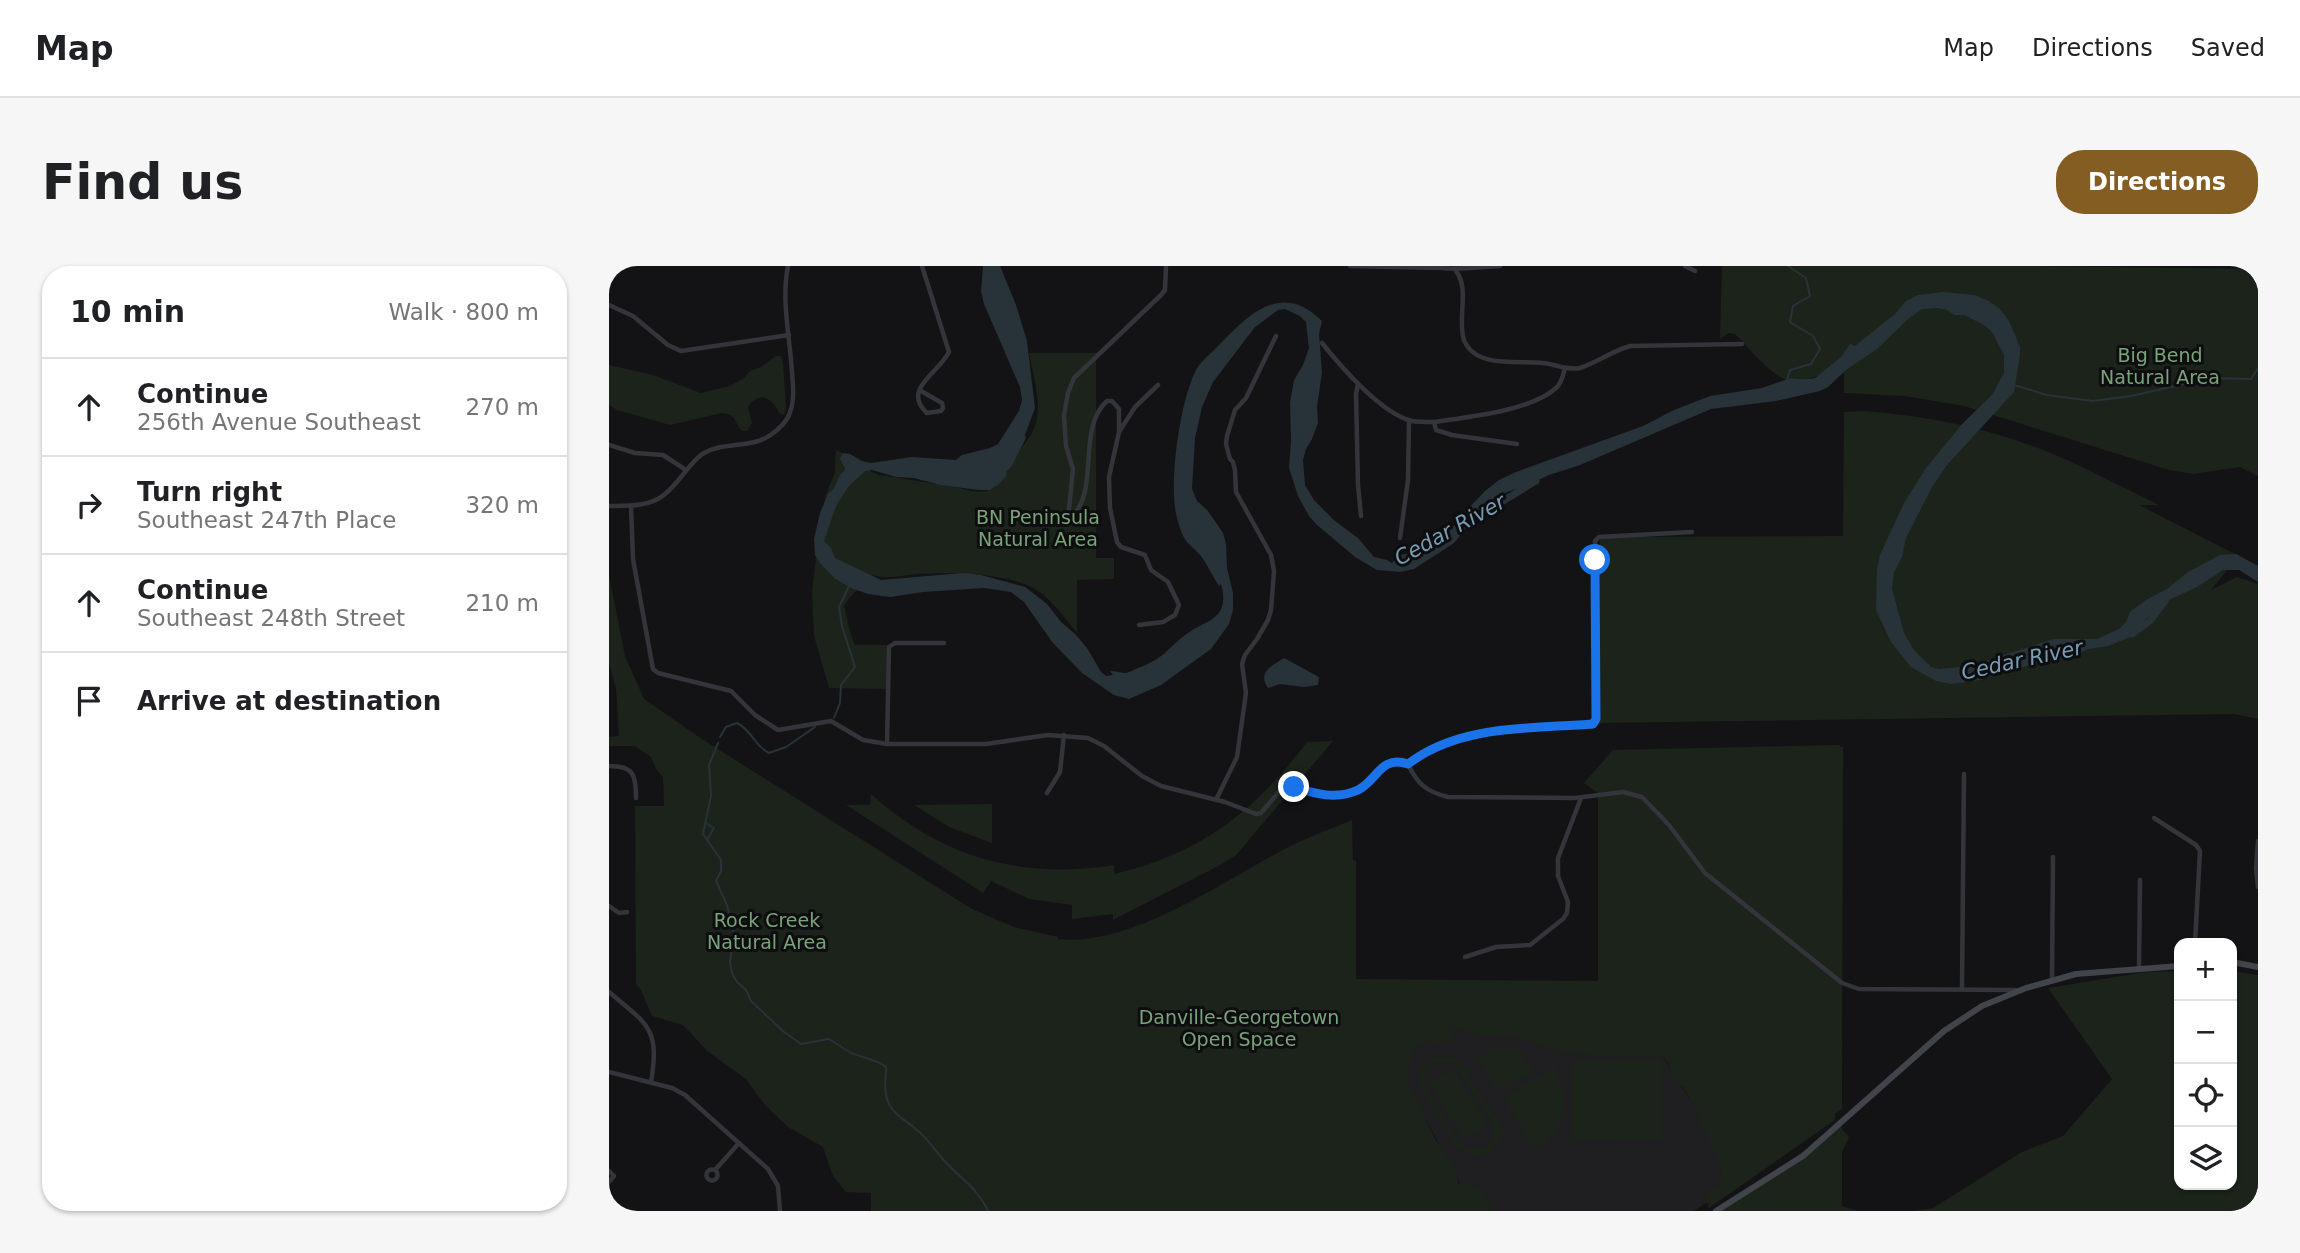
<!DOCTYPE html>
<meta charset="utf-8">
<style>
body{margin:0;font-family:"DejaVu Sans",sans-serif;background:#f6f6f6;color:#202124}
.controls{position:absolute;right:21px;bottom:21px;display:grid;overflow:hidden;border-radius:14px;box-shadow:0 2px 5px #0004}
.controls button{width:63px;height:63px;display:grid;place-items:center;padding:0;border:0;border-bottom:2px solid #e0e0e0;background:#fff;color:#202124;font:35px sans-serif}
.stop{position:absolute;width:21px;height:21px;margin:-16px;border:5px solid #1a73e8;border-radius:50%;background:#fff}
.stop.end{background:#1a73e8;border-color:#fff;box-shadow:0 2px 7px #0008}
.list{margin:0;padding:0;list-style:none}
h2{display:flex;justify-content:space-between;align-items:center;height:91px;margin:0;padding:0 28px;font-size:30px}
h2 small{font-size:23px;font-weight:400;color:#757577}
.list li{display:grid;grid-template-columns:46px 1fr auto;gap:21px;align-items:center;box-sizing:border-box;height:98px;padding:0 28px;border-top:2px solid #e0e0e0}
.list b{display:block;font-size:26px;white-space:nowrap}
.list p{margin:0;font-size:23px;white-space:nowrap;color:#757577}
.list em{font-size:23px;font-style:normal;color:#757577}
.icon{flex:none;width:38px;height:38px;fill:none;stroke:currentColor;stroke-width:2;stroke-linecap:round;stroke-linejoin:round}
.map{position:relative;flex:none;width:1649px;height:945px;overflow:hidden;border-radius:28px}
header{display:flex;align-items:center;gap:42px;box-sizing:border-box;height:98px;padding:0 35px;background:#fff;border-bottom:2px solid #e0e0e0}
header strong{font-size:33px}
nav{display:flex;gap:38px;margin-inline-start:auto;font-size:24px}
.intro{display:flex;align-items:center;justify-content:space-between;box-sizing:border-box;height:168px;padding:0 42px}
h1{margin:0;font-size:49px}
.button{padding:18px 32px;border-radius:28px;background:#845d23;color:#fff;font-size:24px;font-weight:700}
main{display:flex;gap:42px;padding:0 42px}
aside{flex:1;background:#fff;border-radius:28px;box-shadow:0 2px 5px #0004}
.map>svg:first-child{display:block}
.built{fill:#1f1f22}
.green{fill:#1b231b;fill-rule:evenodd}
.water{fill:#283339}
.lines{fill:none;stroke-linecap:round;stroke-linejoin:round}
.stream{stroke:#283339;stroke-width:2}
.river{stroke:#283339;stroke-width:7}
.street{stroke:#34353a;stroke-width:4.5}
.secondary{stroke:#41444a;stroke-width:6}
.route{stroke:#1a73e8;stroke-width:9}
.labels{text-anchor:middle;stroke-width:6;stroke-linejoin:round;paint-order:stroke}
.park-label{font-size:19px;fill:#79a379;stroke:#0e0e10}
.water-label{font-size:21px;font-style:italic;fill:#779cb4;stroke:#0e0e10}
</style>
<header>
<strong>Map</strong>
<nav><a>Map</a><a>Directions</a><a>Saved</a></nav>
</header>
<div class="intro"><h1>Find us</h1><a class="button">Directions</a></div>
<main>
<aside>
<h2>10 min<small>Walk · 800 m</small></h2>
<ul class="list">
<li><svg class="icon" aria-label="ahead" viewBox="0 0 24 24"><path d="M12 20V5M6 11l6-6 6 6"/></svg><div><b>Continue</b><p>256th Avenue Southeast</p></div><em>270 m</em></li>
<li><svg class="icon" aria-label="right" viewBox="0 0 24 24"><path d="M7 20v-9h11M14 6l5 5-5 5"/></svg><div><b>Turn right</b><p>Southeast 247th Place</p></div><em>320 m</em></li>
<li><svg class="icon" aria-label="ahead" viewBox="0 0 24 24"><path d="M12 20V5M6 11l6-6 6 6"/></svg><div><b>Continue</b><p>Southeast 248th Street</p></div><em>210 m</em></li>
<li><svg class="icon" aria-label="arrive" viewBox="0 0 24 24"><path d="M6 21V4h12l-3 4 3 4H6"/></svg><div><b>Arrive at destination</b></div></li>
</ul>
</aside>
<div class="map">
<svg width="1649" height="945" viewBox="0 0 1649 945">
<rect width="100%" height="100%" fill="#131315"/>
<path class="built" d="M 769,762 L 1036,762 L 1132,914 L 1085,945 L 865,945 Z"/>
<g class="green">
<path d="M 1113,0 L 1426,0 L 1649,3 L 1649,210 L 1631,201 L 1584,208 L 1560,204 L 1355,140 L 1296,130 L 1235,127 L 1235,103 C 1218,105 1202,114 1186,115 C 1167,118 1140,81 1126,68 L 1120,67 L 1111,73 Z"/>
<path d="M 420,87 L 487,87 L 487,292 L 505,292 L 505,313 L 468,314 L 468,367 C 458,354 445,337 432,327 C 404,306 343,306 310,308 C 293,309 279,314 262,309 C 254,320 241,329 235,340 C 239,353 240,366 246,379 L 281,379 L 280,423 L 220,422 L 205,370 L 203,325 L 212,251 L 217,229 L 226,206 L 227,184 L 262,200 L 262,206 L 270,209 C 297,213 324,217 351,222 C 360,224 367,227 377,225 C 394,221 397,206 404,193 C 410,184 418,176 423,167 C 436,143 424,111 420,87 Z"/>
<path d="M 167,90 L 172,90 L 174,96 L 177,141 L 175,149 L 170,147 C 164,131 149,125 139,141 L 143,157 L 138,165 L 133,165 C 124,155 129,149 113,147 L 61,159 L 8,144 L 0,139 L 0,99 L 44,109 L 92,127 L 121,120 L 135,112 L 141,105 L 152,101 Z"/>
<path d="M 1255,145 C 1325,150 1393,165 1458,194 C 1489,208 1519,224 1550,239 L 1530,239 L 1630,290 L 1602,324 L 1628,311 L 1649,318 L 1649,453 L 1626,448 L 990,457 L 991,271 L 1234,270 L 1235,146 Z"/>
<path d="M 0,309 L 16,390 L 35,433 L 93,473 L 363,643 L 405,661 L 449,671 L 449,673 C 520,681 609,619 670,586 C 693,573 719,564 743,554 L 744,594 L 747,595 L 747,713 L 989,715 L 989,527 L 975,517 L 1004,484 L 1231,479 L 1231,481 L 1234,481 L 1233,843 L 1226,848 L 1226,854 L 1100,942 L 1096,929 L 1111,916 L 1113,904 L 1079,829 L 1074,821 L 1064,815 L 1061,801 L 1055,791 L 990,790 L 953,786 L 902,770 L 876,770 L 855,766 L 851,762 L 842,763 L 846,771 L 843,776 L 810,777 L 805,783 L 799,804 L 800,815 L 826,873 L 846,900 L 849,917 L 874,922 L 884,945 L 262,945 L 262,927 L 237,926 L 224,910 L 214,881 L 179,861 L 156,839 L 137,813 L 98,785 L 74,759 L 43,750 L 31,722 L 27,718 L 26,540 L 55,540 L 54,511 L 47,503 L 42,491 L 26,480 L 0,480 L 0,471 L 10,470 L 7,423 L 0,397 Z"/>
<path d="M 724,475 L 627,589 L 613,598 L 504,654 L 504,648 L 463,653 L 463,639 L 420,633 L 382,615 L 374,627 L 237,539 L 261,539 L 262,528 C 332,591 412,614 505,599 L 505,608 C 591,588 645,546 698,476 Z"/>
<path d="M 383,538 L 383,577 L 340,561 L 305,539 Z"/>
<path d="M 1570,705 L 1570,919 L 1623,919 L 1623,705 L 1649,709 L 1649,945 L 1304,945 L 1324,942 L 1413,886 L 1454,870 L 1503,813 L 1439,722 L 1537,706 Z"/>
<path d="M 899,779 L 911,785 L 924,805 L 892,825 L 887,823 L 868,791 L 885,781 Z"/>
<path d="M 832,790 L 846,792 L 853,798 L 897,868 C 890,872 890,875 885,881 C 874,893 859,891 847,881 C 840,870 834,859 827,847 C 814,827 795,799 832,790 ZM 828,796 L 838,796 L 848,801 L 882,855 L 884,869 L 879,879 L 869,884 L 862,884 L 852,878 L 816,821 L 817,806 Z"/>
<path d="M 962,794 L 1053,794 L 1053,874 L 962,875 Z"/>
<path d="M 945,800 C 962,829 958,869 925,884 L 896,835 L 897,830 Z"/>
<path d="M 844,802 L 879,858 L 854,873 L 820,817 Z"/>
<path d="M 1233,858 L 1233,863 L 1240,871 L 1233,886 L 1233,940 L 1249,945 L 1109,945 Z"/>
</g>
<g class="water">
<path d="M 374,0 L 391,0 L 407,39 L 418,75 L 426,142 L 416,169 L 399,192 L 397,210 L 389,219 L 381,224 L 370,224 L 331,219 L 305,212 L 287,211 L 263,204 L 256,205 L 239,221 L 227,240 L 215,275 L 222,282 L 226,292 L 272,314 L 354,307 L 372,309 L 416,321 L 438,338 L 452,356 L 466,368 L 478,382 L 492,406 L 497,410 L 504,409 L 501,405 C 507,405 512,407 517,407 C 522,406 528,402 532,401 C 556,391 557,384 576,369 C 597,353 622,354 612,318 L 610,320 C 604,311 600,302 594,293 C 591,288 587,285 583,281 C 573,273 570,260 567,248 C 560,214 571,137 586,106 C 591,95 603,87 611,78 C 642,46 673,16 713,55 L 710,68 L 713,107 L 708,140 L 709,157 L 703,173 L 697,183 L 694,194 L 696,219 L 705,234 L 726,255 L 749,272 L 765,291 L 778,294 L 783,297 L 789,289 C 804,289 822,277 834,267 L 836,268 L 847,258 L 846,256 L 876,225 L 890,214 L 907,206 L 1034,160 L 1065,144 L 1101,130 L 1153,122 L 1182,112 C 1186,114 1202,113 1206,112 L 1232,91 L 1241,78 L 1246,80 L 1286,48 L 1297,35 L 1309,29 L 1334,26 L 1365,29 L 1378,34 L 1390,42 L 1400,55 L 1411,81 L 1411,89 L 1405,126 L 1338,199 L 1323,221 L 1297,272 L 1293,291 L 1285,306 L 1283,323 L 1295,367 L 1305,384 L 1322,401 L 1330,403 L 1361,400 L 1444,373 L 1488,373 L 1510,363 L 1517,356 L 1521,346 L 1537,334 L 1558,323 L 1579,306 L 1611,289 L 1627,288 L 1649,300 L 1649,316 L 1630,304 L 1614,304 L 1588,321 L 1558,335 L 1537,353 L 1524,370 L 1499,380 L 1479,383 L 1462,392 L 1428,397 L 1371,414 L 1342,418 L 1327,415 L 1302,401 L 1282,376 L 1267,344 L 1268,304 L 1271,289 L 1295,237 L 1317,202 L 1354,157 L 1383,129 L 1395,107 L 1395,89 L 1383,66 L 1375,59 L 1355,49 L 1345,49 L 1338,44 L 1329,42 L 1313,43 L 1299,53 L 1268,83 L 1237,104 L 1219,121 L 1211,125 L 1167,135 L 1102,143 L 971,199 L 940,209 L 919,219 L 898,226 L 872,244 L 845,277 L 805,303 L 791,306 L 768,304 L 746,291 L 707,258 L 700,250 L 689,230 L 680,202 L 682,175 L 681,137 L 685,114 L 694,99 L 700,82 L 697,56 L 691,50 L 676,43 L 669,44 L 646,61 L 604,116 L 593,141 L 586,172 L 583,223 L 588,235 L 599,245 L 614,267 L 617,278 L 618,302 L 624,327 L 624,344 L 620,358 L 602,383 L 552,419 L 520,433 L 505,429 L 473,407 L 444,377 L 415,336 L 402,326 L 375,322 L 314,326 L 281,331 L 259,328 L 242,322 L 225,312 L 211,297 L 206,289 L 205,273 L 211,247 L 219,228 L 236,212 L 236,202 L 231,193 L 234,187 L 241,188 L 253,195 L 262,197 L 303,191 L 347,194 L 353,189 L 381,182 L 389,178 L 410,145 L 413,134 L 411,121 L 375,38 L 372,25 Z"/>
<path d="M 675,392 L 710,411 L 709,419 L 695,421 L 671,418 L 659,422 C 648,406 663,400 675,392 Z"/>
</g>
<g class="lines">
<g class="stream">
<path d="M 1178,114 L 1181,104 L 1202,98 L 1211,83 L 1204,70 L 1181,56 L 1184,40 L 1201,30 L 1197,12 L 1179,0"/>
<path d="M 1405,119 L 1438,129 L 1484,135 L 1522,130 L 1601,112 L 1642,113 L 1649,102"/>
<path d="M 225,452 L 231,437 L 232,419 L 246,401 L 233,360 L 230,341 L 240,320"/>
<path d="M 111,471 L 117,461 L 128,457 C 145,466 144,479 160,487 L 177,481 L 206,461"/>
<path d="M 109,477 L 100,499 L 102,530 L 94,568 L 112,594 L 112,605 L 107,615 L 118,639 L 125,668 L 121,696 L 123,707 L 128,716 L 137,724 L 142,735 L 175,766 L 192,778 L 220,773 L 242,787 L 269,796 L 277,801 C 277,813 274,826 280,838 C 286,850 298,855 308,864 C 318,872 325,883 333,892 C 349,911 369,922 379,945"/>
<path d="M 98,558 L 105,562 L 98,574"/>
</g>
<g class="river">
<path d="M 392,206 L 400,198 L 413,172"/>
<path d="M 227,226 L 234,211 L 241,204"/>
<path d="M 856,258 L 927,215"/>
<path d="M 1523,368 L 1541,355 L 1556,335"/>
</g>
<g class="street">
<path d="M 741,0 L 833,2 C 851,4 870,1 891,0"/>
<path d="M 1076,0 L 1086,5"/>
<path d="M 847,5 C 861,23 848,53 855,74 C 866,103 911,94 934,97 C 946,98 959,105 971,102 C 989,96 1003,85 1021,80 L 1133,78"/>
<path d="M 0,39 L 24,50 L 59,79 L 72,85 L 180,69"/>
<path d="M 713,77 C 732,101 773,148 803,155 C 810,156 818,156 825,156 L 827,164 L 843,169 L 908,178"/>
<path d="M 749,118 L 747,128 L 749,219 L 752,250"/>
<path d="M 312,125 L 333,137 L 334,142 L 332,145 L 318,147 C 292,123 330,107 340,86 L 313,0"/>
<path d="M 825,156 C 858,151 922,145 947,122 C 953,117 954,109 956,102"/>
<path d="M 0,179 L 26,187 L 54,189 L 77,204"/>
<path d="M 0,240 C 19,240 41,241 56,228 C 70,217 78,200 92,189 C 113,174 142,184 163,168 C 170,163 177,156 180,149 C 186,135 184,121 183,106 C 181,72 172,34 179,0"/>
<path d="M 22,240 L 24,293 L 44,403 L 49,407 L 122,425 L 146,449 L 169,464 L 222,455 L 254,474 L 278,478 L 377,478 L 439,469 L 479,472 L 495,480 L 533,510 L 552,520 L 616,536 L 647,548 L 652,547 L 674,521 L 685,521 L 713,530 L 732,528 L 750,524 L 778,497 L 791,495 L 799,498 C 808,518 818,526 839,531 L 966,532 L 1014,526 L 1033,531 L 1060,559 L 1096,607 L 1233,717 L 1250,723 L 1407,724"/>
<path d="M 459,253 L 464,203 L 457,180 L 455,149 L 459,127 L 465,112 L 552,29 L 556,24 L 557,0"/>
<path d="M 460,253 C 493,227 466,164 498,135 L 503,135 L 510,143 L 510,165"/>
<path d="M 791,272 L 799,214 L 800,154"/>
<path d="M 530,359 L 554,356 L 566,349 L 570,339 L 559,316 L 542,304 L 536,289 L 512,281 L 508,276 L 501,242 L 500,211 L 510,166 L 526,141 L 549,119"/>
<path d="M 278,478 L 280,381 L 286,377 L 335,377"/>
<path d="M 799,498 C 851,458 922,463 984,458 L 987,453 L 986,275 L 990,271 L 1083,266"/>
<path d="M 0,500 C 25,500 27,509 27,532"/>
<path d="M 438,527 L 451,506 L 455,469"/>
<path d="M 607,534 L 628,491 L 637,427 L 633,398 L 636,389 L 648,373 L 659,354 L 662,344 L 665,305 L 662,289 L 627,226 L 626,204 L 624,196 L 621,193 L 617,178 L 618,170 L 626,144 L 637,132 L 667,70"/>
<path d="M 1545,552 L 1587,579 L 1591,585 L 1586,677"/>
<path d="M 1649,575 L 1647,602 L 1649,621"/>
<path d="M 0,640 L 10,647 L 18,646"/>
<path d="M 856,691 L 887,681 L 921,679 L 954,653 L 958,647 L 959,636 L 949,610 L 949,592 L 972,532"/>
<path d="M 1530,703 L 1531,614"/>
<path d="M 1443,714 L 1444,591"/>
<path d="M 1353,723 L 1355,508"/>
<path d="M 0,726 C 39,759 51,762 42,816"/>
<path d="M 0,806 L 63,822 L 76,829 L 159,903 L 169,920 L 171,945"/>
<circle cx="103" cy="909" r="5.5"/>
<path d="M 106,904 L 130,877"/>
<path d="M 0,905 L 5,910 L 0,916"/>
</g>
<g class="secondary">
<path d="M 1623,696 L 1649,701"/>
<path d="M 1107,945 L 1194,890 L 1335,765 L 1373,740 L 1417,722 L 1467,708 L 1570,700"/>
</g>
</g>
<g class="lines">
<path class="route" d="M 685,521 C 707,528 727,534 749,524 C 769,514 771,489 799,498 C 851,458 922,463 984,458 L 987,453 L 986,294"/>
</g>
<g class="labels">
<g class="park-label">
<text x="1551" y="96">Big Bend<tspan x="1551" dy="22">Natural Area</tspan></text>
<text x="429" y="258">BN Peninsula<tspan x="429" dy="22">Natural Area</tspan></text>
<text x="158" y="661">Rock Creek<tspan x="158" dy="22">Natural Area</tspan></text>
<text x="630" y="758">Danville-Georgetown<tspan x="630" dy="22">Open Space</tspan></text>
</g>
<g class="water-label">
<text transform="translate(841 264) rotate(-29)" y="7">Cedar River</text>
<text transform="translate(1413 394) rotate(-12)" y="7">Cedar River</text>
</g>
</g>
</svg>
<div class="controls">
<button>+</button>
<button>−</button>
<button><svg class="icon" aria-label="locate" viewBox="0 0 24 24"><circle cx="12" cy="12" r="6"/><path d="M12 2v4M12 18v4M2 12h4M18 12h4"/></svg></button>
<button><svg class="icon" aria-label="layers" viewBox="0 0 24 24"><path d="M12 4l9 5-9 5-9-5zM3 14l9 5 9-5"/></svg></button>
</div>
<div class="stop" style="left:986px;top:294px"></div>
<div class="stop end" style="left:685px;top:521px"></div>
</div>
</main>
